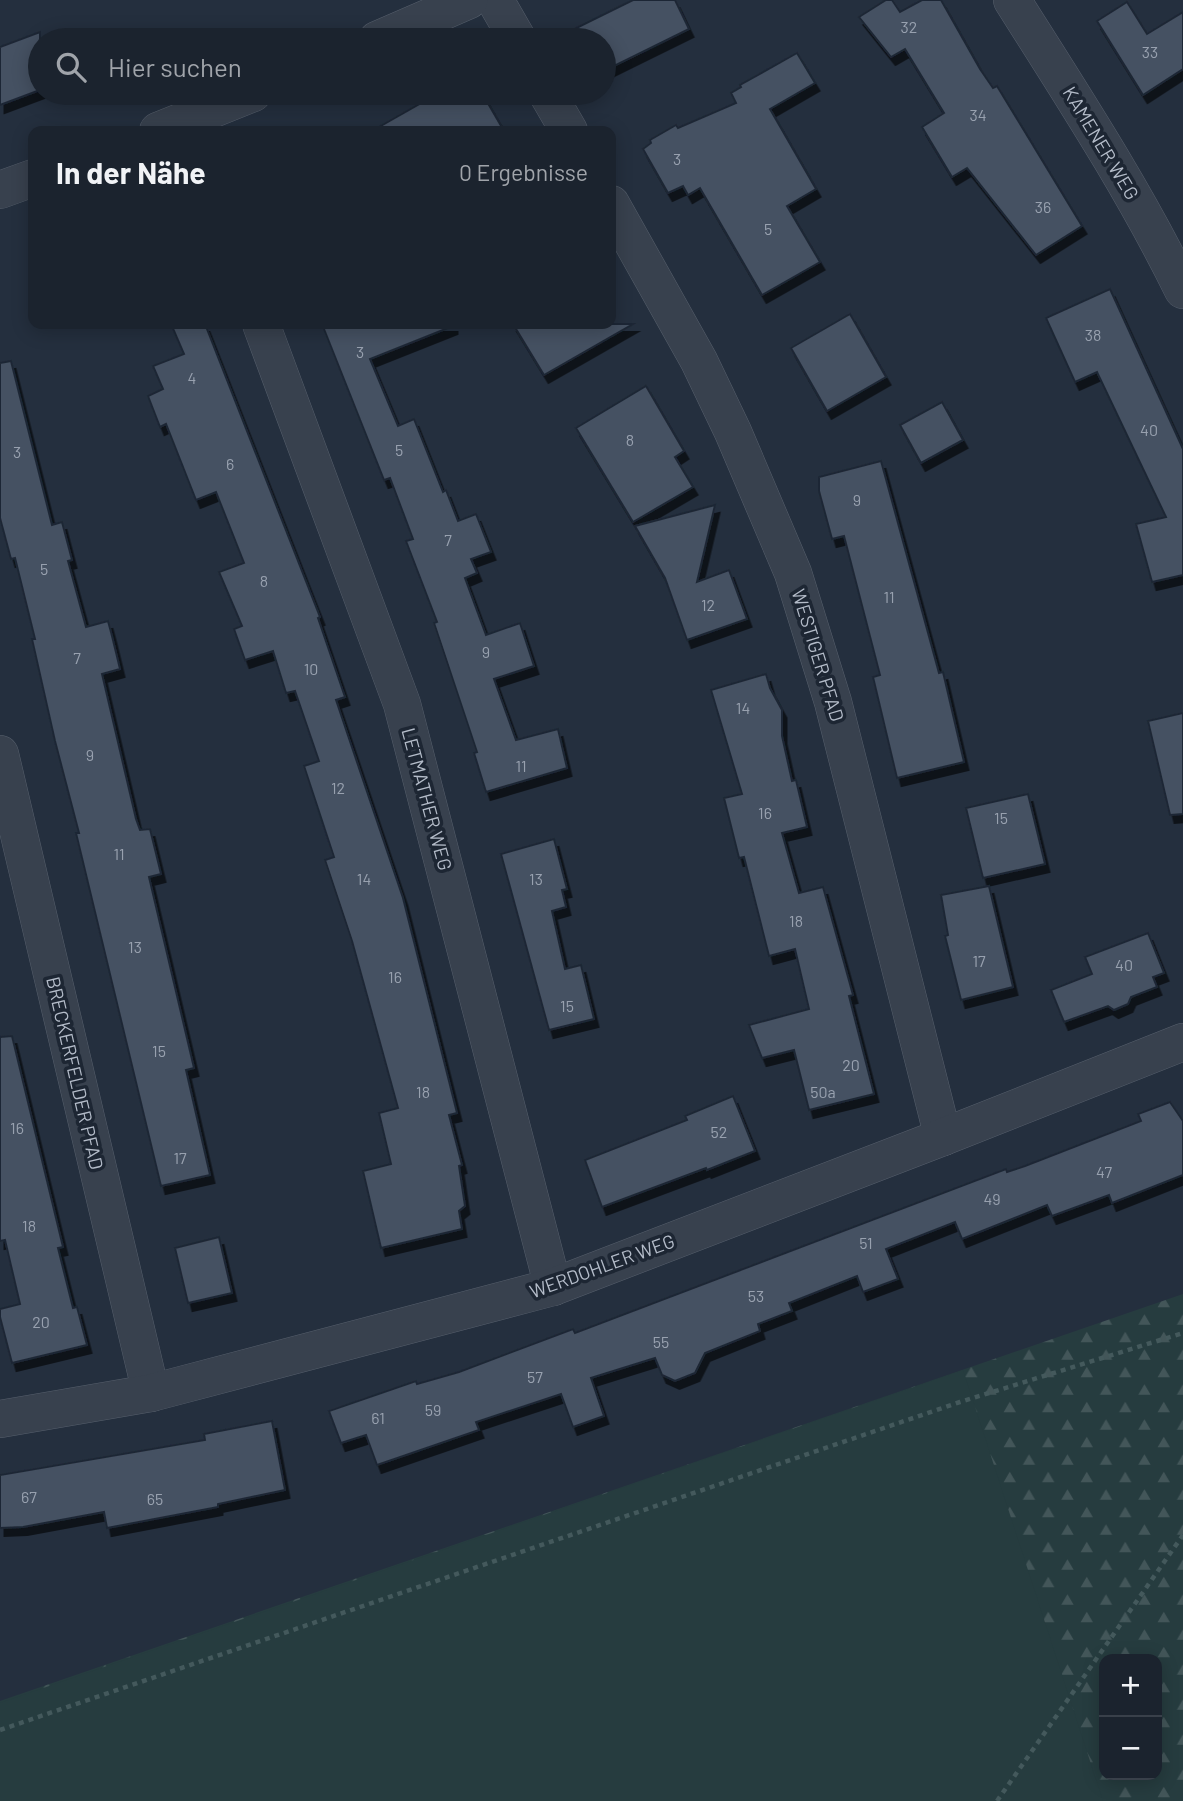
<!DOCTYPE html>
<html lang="de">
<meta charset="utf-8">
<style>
body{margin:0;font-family:Barlow,sans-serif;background:#282f3a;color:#f1f3f6}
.controls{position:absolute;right:21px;bottom:21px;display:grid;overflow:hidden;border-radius:14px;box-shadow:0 4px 18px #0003}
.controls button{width:63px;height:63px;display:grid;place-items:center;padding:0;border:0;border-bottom:2px solid #39404a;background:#1b232e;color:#f1f3f6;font:35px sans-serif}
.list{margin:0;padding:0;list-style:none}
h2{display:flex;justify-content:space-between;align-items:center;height:91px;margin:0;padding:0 28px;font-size:30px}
h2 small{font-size:23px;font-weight:400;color:#a0a4aa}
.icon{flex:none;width:38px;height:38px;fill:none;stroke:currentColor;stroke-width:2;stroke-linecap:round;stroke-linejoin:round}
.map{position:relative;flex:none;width:1183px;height:1801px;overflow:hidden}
.search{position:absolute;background:#1b232e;box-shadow:0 4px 18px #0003;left:28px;top:28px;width:588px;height:77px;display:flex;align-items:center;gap:18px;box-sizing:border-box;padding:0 24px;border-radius:38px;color:#a0a4aa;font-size:26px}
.panel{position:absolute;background:#1b232e;box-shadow:0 4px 18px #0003;left:28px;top:126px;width:588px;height:203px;border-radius:14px}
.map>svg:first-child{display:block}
.forest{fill:url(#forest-firs);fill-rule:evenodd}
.park{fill:#263c3f}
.building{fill:#455162;stroke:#1f2835;stroke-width:2;filter:url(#shadow)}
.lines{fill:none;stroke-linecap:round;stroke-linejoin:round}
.street-casing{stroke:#565f6c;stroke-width:38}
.path{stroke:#44595c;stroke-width:4.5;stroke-dasharray:5 5;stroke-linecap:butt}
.street{stroke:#38414e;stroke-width:37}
.labels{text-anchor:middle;stroke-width:7;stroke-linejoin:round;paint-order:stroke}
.number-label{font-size:16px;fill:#98a1af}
.street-label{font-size:19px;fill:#b4bcc9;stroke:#1d2633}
</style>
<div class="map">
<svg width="1183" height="1801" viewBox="0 0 1183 1801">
<defs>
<pattern id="forest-firs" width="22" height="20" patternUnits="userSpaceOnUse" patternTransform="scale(1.75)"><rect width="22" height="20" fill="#263c3f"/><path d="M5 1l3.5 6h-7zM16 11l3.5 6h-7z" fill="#435659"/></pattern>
<filter id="shadow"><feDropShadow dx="4.5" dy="8" stdDeviation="0" flood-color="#0009"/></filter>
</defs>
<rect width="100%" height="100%" fill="#242f3e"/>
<path class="forest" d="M 1183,1294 L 1183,1801 L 0,1801 L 0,1701 ZM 1104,1659 L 1157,1659 L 1157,1775 L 1104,1775 Z"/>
<path class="park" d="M 963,1370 L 1103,1801 L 0,1801 L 0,1703 Z"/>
<g class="building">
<path d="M 633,0 L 675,0 L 689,29 L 604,71 L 604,40 L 552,40 Z"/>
<path d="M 886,0 L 892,0 L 900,12 L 922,0 L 941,0 L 980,69 L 993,88 L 997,86 L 1082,226 L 1036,255 L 967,168 L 952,177 L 922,127 L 944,113 L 905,49 L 891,57 L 859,17 Z"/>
<path d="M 1127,2 L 1147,34 L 1183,12 L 1183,69 L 1143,95 L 1097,21 Z"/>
<path d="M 40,32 L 40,90 L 0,105 L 0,47 Z"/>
<path d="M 797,53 L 815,83 L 770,109 L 816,189 L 787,206 L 820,262 L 762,295 L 700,188 L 688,195 L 683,186 L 668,193 L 643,149 L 651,143 L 650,140 L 676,125 L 678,128 L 736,103 L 731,93 L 741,87 L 740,85 Z"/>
<path d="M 439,93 L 482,93 L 504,131 L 372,131 Z"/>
<path d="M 1110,289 L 1183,449 L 1183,575 L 1152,582 L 1136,524 L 1166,517 L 1097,372 L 1075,382 L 1046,318 Z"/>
<path d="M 850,314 L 886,377 L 827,411 L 791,348 Z"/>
<path d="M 171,324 L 205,324 L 320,617 L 318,618 L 345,697 L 336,700 L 403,898 L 457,1113 L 449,1115 L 462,1165 L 459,1166 L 465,1206 L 459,1211 L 462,1229 L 381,1248 L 363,1171 L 391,1164 L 379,1113 L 398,1108 L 352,941 L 325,860 L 334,857 L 304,766 L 319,761 L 295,691 L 286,693 L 273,651 L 245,660 L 234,629 L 242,626 L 219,572 L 244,563 L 216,492 L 196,500 L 166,424 L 160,427 L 148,396 L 163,389 L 153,366 L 184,354 Z"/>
<path d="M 322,324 L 453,324 L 453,326 L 370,359 L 398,426 L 414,419 L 443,492 L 446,490 L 458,521 L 476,514 L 491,552 L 471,559 L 477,573 L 465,578 L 486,635 L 520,623 L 534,666 L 494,679 L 516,740 L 558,729 L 567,768 L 486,792 L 474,753 L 477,752 L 434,623 L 437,622 L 406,541 L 413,539 L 390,478 L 384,480 Z"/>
<path d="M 513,324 L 633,324 L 544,375 Z"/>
<path d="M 11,361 L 52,525 L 62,522 L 72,560 L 68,561 L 86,627 L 108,621 L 112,636 L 120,669 L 102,674 L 136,819 L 140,830 L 150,829 L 161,874 L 149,877 L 194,1068 L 186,1070 L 210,1175 L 161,1186 L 76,833 L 79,833 L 55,741 L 32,639 L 35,639 L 15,558 L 11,559 L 0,518 L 0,363 Z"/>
<path d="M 646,386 L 684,451 L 675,457 L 693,487 L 633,522 L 576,428 Z"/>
<path d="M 942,402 L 963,440 L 921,463 L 900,425 Z"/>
<path d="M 881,461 L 939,673 L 943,672 L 964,762 L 897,778 L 873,677 L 880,675 L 844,536 L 832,539 L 819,491 L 819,477 Z"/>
<path d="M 715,505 L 697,582 L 729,570 L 747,619 L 687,640 L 665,578 L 635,526 Z"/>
<path d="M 766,674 L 770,688 L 782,710 L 782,736 L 792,781 L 796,780 L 807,827 L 782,833 L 799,893 L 823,887 L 853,995 L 849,996 L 874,1094 L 809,1110 L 794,1050 L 762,1058 L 749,1025 L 809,1009 L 795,949 L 769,956 L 744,857 L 739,858 L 724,798 L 742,794 L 711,690 Z"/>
<path d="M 1183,713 L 1183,814 L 1170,815 L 1148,721 Z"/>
<path d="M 1028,794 L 1045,864 L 983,878 L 966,808 Z"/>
<path d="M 554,839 L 567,889 L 562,890 L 566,907 L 552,911 L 565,969 L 581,965 L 594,1019 L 549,1030 L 501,854 Z"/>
<path d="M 989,886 L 1013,987 L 961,1000 L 945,936 L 948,935 L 941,895 Z"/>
<path d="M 1148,933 L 1164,973 L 1153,977 L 1157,987 L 1131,997 L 1128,1004 L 1114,1010 L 1108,1006 L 1064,1022 L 1051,990 L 1092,974 L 1085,957 Z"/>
<path d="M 12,1036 L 63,1247 L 58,1248 L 73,1308 L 77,1307 L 87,1345 L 12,1363 L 0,1317 L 0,1309 L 20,1304 L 5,1240 L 0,1241 L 0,1037 Z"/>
<path d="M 733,1096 L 755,1151 L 707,1170 L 706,1168 L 602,1207 L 585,1160 L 687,1120 L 685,1116 Z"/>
<path d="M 1170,1102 L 1183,1121 L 1183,1175 L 1112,1203 L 1109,1195 L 1052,1216 L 1047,1205 L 962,1239 L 955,1222 L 886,1249 L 898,1279 L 863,1292 L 857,1276 L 789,1303 L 792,1311 L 758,1324 L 760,1331 L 705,1353 L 695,1373 L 675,1381 L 662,1375 L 655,1358 L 591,1378 L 604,1416 L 573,1427 L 561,1394 L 476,1422 L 479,1430 L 377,1465 L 366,1435 L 341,1443 L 329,1411 L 416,1381 L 417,1384 L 459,1372 L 573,1329 L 575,1333 L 1006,1169 L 1007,1172 L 1025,1166 L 1141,1121 L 1138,1114 Z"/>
<path d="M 219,1237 L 232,1293 L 188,1303 L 175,1248 Z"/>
<path d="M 272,1421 L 285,1490 L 218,1504 L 218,1507 L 107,1528 L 104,1512 L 23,1527 L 0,1528 L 0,1475 L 205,1440 L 204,1434 Z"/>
</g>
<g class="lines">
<defs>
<g id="street">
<path d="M 495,0 L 518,40"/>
<path d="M 1012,0 C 1072,95 1133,188 1183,290"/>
<path d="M 377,40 L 469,0"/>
<path d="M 547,93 L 569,131"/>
<path d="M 158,131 L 253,93"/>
<path d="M 0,190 L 33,178"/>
<path d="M 611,204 L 699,361 L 733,432 L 793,573 L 833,702 L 943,1137"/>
<path d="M 261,324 L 402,704 L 553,1287"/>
<path d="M 0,754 L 151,1393"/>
<path d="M 0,1419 L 151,1393 L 553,1287 L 943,1137 L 1183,1042"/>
</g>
</defs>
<use href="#street" class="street-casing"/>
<g class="path">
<path d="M 0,1730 L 960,1402 L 1183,1333"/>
<path d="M 997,1801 L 1183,1535"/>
</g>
<use href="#street" class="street"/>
</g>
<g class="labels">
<g class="number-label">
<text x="909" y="33">32</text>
<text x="1150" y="58">33</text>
<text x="978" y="121">34</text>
<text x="677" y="165">3</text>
<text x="1043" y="213">36</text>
<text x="768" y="235">5</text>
<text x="1093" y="341">38</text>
<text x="360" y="358">3</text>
<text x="192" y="384">4</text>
<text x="1149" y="436">40</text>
<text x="630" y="446">8</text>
<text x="399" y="456">5</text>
<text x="17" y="458">3</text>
<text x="230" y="470">6</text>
<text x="857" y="506">9</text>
<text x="448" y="546">7</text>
<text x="44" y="575">5</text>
<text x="264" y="587">8</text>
<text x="889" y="603">11</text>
<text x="708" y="611">12</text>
<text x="486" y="658">9</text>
<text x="77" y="664">7</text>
<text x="311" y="675">10</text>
<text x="743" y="714">14</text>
<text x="90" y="761">9</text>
<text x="521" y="772">11</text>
<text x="338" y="794">12</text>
<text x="765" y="819">16</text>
<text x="1001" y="824">15</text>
<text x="119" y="860">11</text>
<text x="364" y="885">14</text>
<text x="536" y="885">13</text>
<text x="796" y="927">18</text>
<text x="135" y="953">13</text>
<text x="979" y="967">17</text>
<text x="1124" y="971">40</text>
<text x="395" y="983">16</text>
<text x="567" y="1012">15</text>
<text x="159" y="1057">15</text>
<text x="851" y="1071">20</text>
<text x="423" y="1098">18</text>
<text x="823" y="1098">50a</text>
<text x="17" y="1134">16</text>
<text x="719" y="1138">52</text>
<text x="180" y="1164">17</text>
<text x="1104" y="1178">47</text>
<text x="992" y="1205">49</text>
<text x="29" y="1232">18</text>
<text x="866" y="1249">51</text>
<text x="756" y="1302">53</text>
<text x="41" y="1328">20</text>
<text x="661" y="1348">55</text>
<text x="535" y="1383">57</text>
<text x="433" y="1416">59</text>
<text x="378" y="1424">61</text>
<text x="29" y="1503">67</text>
<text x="155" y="1505">65</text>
</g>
<g class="street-label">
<text transform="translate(1101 143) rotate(59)" y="7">KAMENER WEG</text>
<text transform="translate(818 655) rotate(73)" y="7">WESTIGER PFAD</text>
<text transform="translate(427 799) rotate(75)" y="7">LETMATHER WEG</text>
<text transform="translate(75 1073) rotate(77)" y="7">BRECKERFELDER PFAD</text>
<text transform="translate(602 1266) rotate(-20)" y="7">WERDOHLER WEG</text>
</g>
</g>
</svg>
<div class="controls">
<button>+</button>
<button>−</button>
</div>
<div class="search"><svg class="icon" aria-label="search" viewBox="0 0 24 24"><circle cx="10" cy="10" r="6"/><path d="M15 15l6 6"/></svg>Hier suchen</div>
<section class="panel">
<h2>In der Nähe<small>0 Ergebnisse</small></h2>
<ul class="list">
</ul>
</section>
</div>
